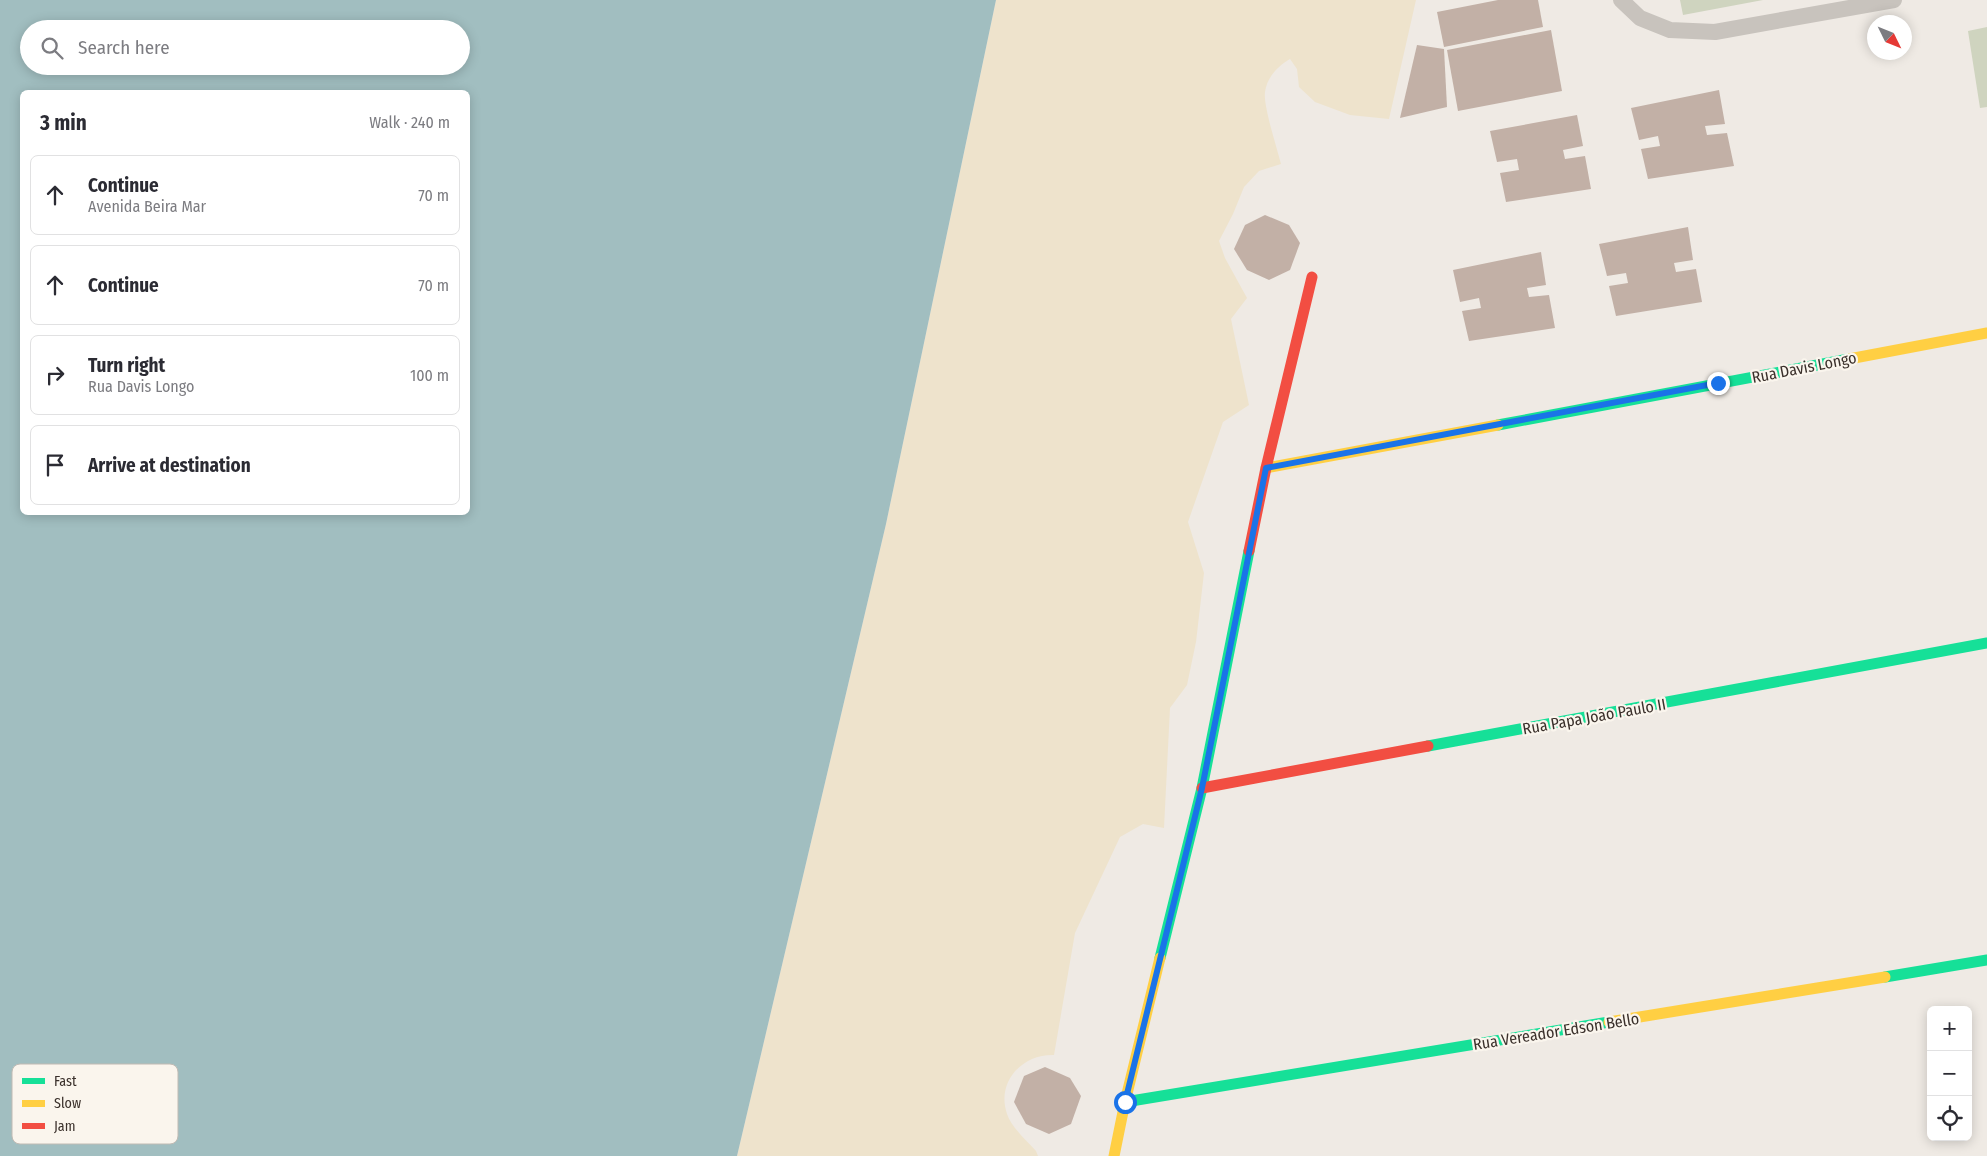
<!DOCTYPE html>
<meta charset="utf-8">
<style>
body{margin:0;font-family:"Fira Sans Condensed",sans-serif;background:#f7f7f7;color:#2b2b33}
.controls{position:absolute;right:15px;bottom:15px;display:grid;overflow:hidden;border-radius:8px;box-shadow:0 2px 12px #0003}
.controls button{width:45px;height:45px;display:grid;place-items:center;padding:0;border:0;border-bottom:1px solid #e1e1e2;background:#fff;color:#2b2b33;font:25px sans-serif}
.compass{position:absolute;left:1867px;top:15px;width:45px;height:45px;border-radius:50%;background:#fff;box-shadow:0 2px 12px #0003;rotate:133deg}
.stop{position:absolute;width:15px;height:15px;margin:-11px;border:4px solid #1a73e8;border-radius:50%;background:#fff}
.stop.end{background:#1a73e8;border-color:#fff;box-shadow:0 1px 5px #0008}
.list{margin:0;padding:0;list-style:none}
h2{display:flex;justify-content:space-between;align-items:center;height:65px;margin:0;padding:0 20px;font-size:21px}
h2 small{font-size:16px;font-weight:400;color:#7c7c81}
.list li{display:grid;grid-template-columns:32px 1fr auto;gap:15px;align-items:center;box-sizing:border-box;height:80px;margin:0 10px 10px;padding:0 10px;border:1px solid #e1e1e2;border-radius:8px}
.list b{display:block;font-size:19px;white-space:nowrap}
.list p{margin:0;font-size:16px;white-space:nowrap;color:#7c7c81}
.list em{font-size:16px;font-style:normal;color:#7c7c81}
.icon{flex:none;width:28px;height:28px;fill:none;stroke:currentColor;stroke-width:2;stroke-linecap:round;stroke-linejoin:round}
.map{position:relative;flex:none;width:1987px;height:1156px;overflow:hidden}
.search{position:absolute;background:#fff;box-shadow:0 2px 12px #0003;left:20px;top:20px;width:450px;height:55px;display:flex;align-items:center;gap:12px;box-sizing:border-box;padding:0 18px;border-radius:28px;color:#7c7c81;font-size:19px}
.panel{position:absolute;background:#fff;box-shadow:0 2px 12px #0003;left:20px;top:90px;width:450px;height:425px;border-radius:8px}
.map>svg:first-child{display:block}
.green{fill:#cfd4bf}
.sand{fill:#eee3cc}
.water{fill:#a1bec0;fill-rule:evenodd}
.building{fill:#c2b0a6}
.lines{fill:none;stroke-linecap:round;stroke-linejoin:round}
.lane{stroke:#c8c3bd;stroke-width:16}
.fast{stroke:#16e098;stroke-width:11}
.slow{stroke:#ffcf43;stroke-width:11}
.jam{stroke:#f24e42;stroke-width:11}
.route{stroke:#1a73e8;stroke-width:6}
.labels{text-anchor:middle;stroke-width:4.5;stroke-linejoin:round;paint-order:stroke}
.street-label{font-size:16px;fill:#3a302b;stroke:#faf5ed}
.key{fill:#faf5ed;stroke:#c0bab3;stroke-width:1}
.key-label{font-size:14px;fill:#3a302b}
</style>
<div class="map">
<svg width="1987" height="1156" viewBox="0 0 1987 1156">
<rect width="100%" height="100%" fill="#efeae4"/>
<g class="green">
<path d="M 1680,0 L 1763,0 L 1683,15 Z"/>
<path d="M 1987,27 L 1987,107 L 1980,108 L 1968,31 Z"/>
</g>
<path class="sand" d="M 996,0 L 1416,0 L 1389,119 L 1350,115 L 1315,102 L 1299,87 L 1297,69 L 1290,59 C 1278,66 1267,77 1265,92 C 1263,105 1277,148 1281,164 L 1259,171 L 1244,187 L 1233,214 L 1219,241 L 1225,258 L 1247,298 L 1231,319 L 1249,405 L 1223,422 L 1188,522 L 1204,573 L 1196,642 L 1187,685 L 1170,708 L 1164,828 L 1143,824 L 1120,837 L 1075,933 L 1054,1055 C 1022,1054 996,1082 1007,1114 C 1012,1128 1026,1140 1036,1151 L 1038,1156 L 737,1156 L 886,524 Z"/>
<path class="water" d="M 0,0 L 996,0 L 886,524 L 737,1156 L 0,1156 ZM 29,29 L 461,29 L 461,66 L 29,66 ZM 22,92 L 468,92 L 468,512 L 22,512 Z"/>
<g class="building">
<path d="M 1498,0 L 1538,0 L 1543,27 L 1444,47 L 1437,12 Z"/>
<path d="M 1551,30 L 1562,91 L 1458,111 L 1447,50 Z"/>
<path d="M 1417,45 L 1444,49 L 1447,107 L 1400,118 Z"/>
<path d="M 1719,90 L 1725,124 L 1705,126 L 1707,135 L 1727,133 L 1734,166 L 1648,179 L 1641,149 L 1660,146 L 1658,136 L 1639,140 L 1631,108 Z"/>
<path d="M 1577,115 L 1583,146 L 1563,150 L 1565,159 L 1585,156 L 1591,189 L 1506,202 L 1500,173 L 1519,170 L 1517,159 L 1497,162 L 1490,131 Z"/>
<path d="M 1265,215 L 1289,225 L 1300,243 L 1290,270 L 1269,280 L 1247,270 L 1234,249 L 1245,225 Z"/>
<path d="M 1688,227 L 1693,260 L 1674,263 L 1676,272 L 1696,269 L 1702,302 L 1616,316 L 1609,286 L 1628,283 L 1626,273 L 1607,276 L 1599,244 Z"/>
<path d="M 1541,252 L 1546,285 L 1527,288 L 1529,297 L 1549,295 L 1555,328 L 1469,341 L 1462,311 L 1481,308 L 1479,298 L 1460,302 L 1453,270 Z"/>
<path d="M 1045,1067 L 1070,1078 L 1081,1096 L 1071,1124 L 1049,1134 L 1026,1124 L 1014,1102 L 1024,1076 Z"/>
</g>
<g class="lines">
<path class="lane" d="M 1621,0 L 1640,18 L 1670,30 L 1715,32 L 1894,0"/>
<g class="fast">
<path d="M 1498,425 L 1849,359"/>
<path d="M 1428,746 L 1987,643"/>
<path d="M 1160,958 L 1202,788 L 1249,551"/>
<path d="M 1885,977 L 1987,960"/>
<path d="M 1125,1102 L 1609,1022"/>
</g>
<g class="slow">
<path d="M 1849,359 L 1987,333"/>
<path d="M 1266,468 L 1498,425"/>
<path d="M 1609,1022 L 1885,977"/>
<path d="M 1114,1156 L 1125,1102 L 1160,958"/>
</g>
<g class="jam">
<path d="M 1249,551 L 1266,468 L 1312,277"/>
<path d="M 1202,788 L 1428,746"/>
</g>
</g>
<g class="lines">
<path class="route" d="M 1125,1102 L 1202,788 L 1266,468 L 1718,383"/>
</g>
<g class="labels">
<g class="street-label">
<text transform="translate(1804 367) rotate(-11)" y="6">Rua Davis Longo</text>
<text transform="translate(1594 716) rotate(-10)" y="6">Rua Papa João Paulo II</text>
<text transform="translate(1556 1031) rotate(-9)" y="6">Rua Vereador Edson Bello</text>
</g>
</g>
<rect x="12" y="1064" width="166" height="80" rx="8" class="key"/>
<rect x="22" y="1078" width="23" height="6" fill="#16e098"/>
<rect x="22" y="1100" width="23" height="7" fill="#ffcf43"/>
<rect x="22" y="1123" width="23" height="6" fill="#f24e42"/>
<g class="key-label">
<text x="54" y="1086">Fast</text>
<text x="54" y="1108">Slow</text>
<text x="54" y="1131">Jam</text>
</g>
</svg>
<div class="controls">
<button>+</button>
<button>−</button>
<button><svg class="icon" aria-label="locate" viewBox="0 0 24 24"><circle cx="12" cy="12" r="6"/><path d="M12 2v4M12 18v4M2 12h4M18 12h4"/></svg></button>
</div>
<svg class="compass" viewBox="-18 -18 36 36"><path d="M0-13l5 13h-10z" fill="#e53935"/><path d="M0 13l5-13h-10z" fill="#7c7c81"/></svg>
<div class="stop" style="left:1125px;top:1102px"></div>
<div class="stop end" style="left:1718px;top:383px"></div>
<div class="search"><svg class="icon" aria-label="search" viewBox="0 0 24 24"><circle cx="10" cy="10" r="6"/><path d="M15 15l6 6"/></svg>Search here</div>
<section class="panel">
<h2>3 min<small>Walk · 240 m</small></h2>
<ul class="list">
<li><svg class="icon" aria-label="ahead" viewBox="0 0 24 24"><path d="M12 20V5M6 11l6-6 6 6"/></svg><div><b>Continue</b><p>Avenida Beira Mar</p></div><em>70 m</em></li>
<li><svg class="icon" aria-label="ahead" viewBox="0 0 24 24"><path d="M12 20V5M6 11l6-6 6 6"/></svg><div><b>Continue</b></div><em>70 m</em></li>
<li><svg class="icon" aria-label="right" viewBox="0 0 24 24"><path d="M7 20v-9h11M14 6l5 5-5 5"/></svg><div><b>Turn right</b><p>Rua Davis Longo</p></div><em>100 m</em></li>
<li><svg class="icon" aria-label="arrive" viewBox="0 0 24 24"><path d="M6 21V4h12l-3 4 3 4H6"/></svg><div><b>Arrive at destination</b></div></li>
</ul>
</section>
</div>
